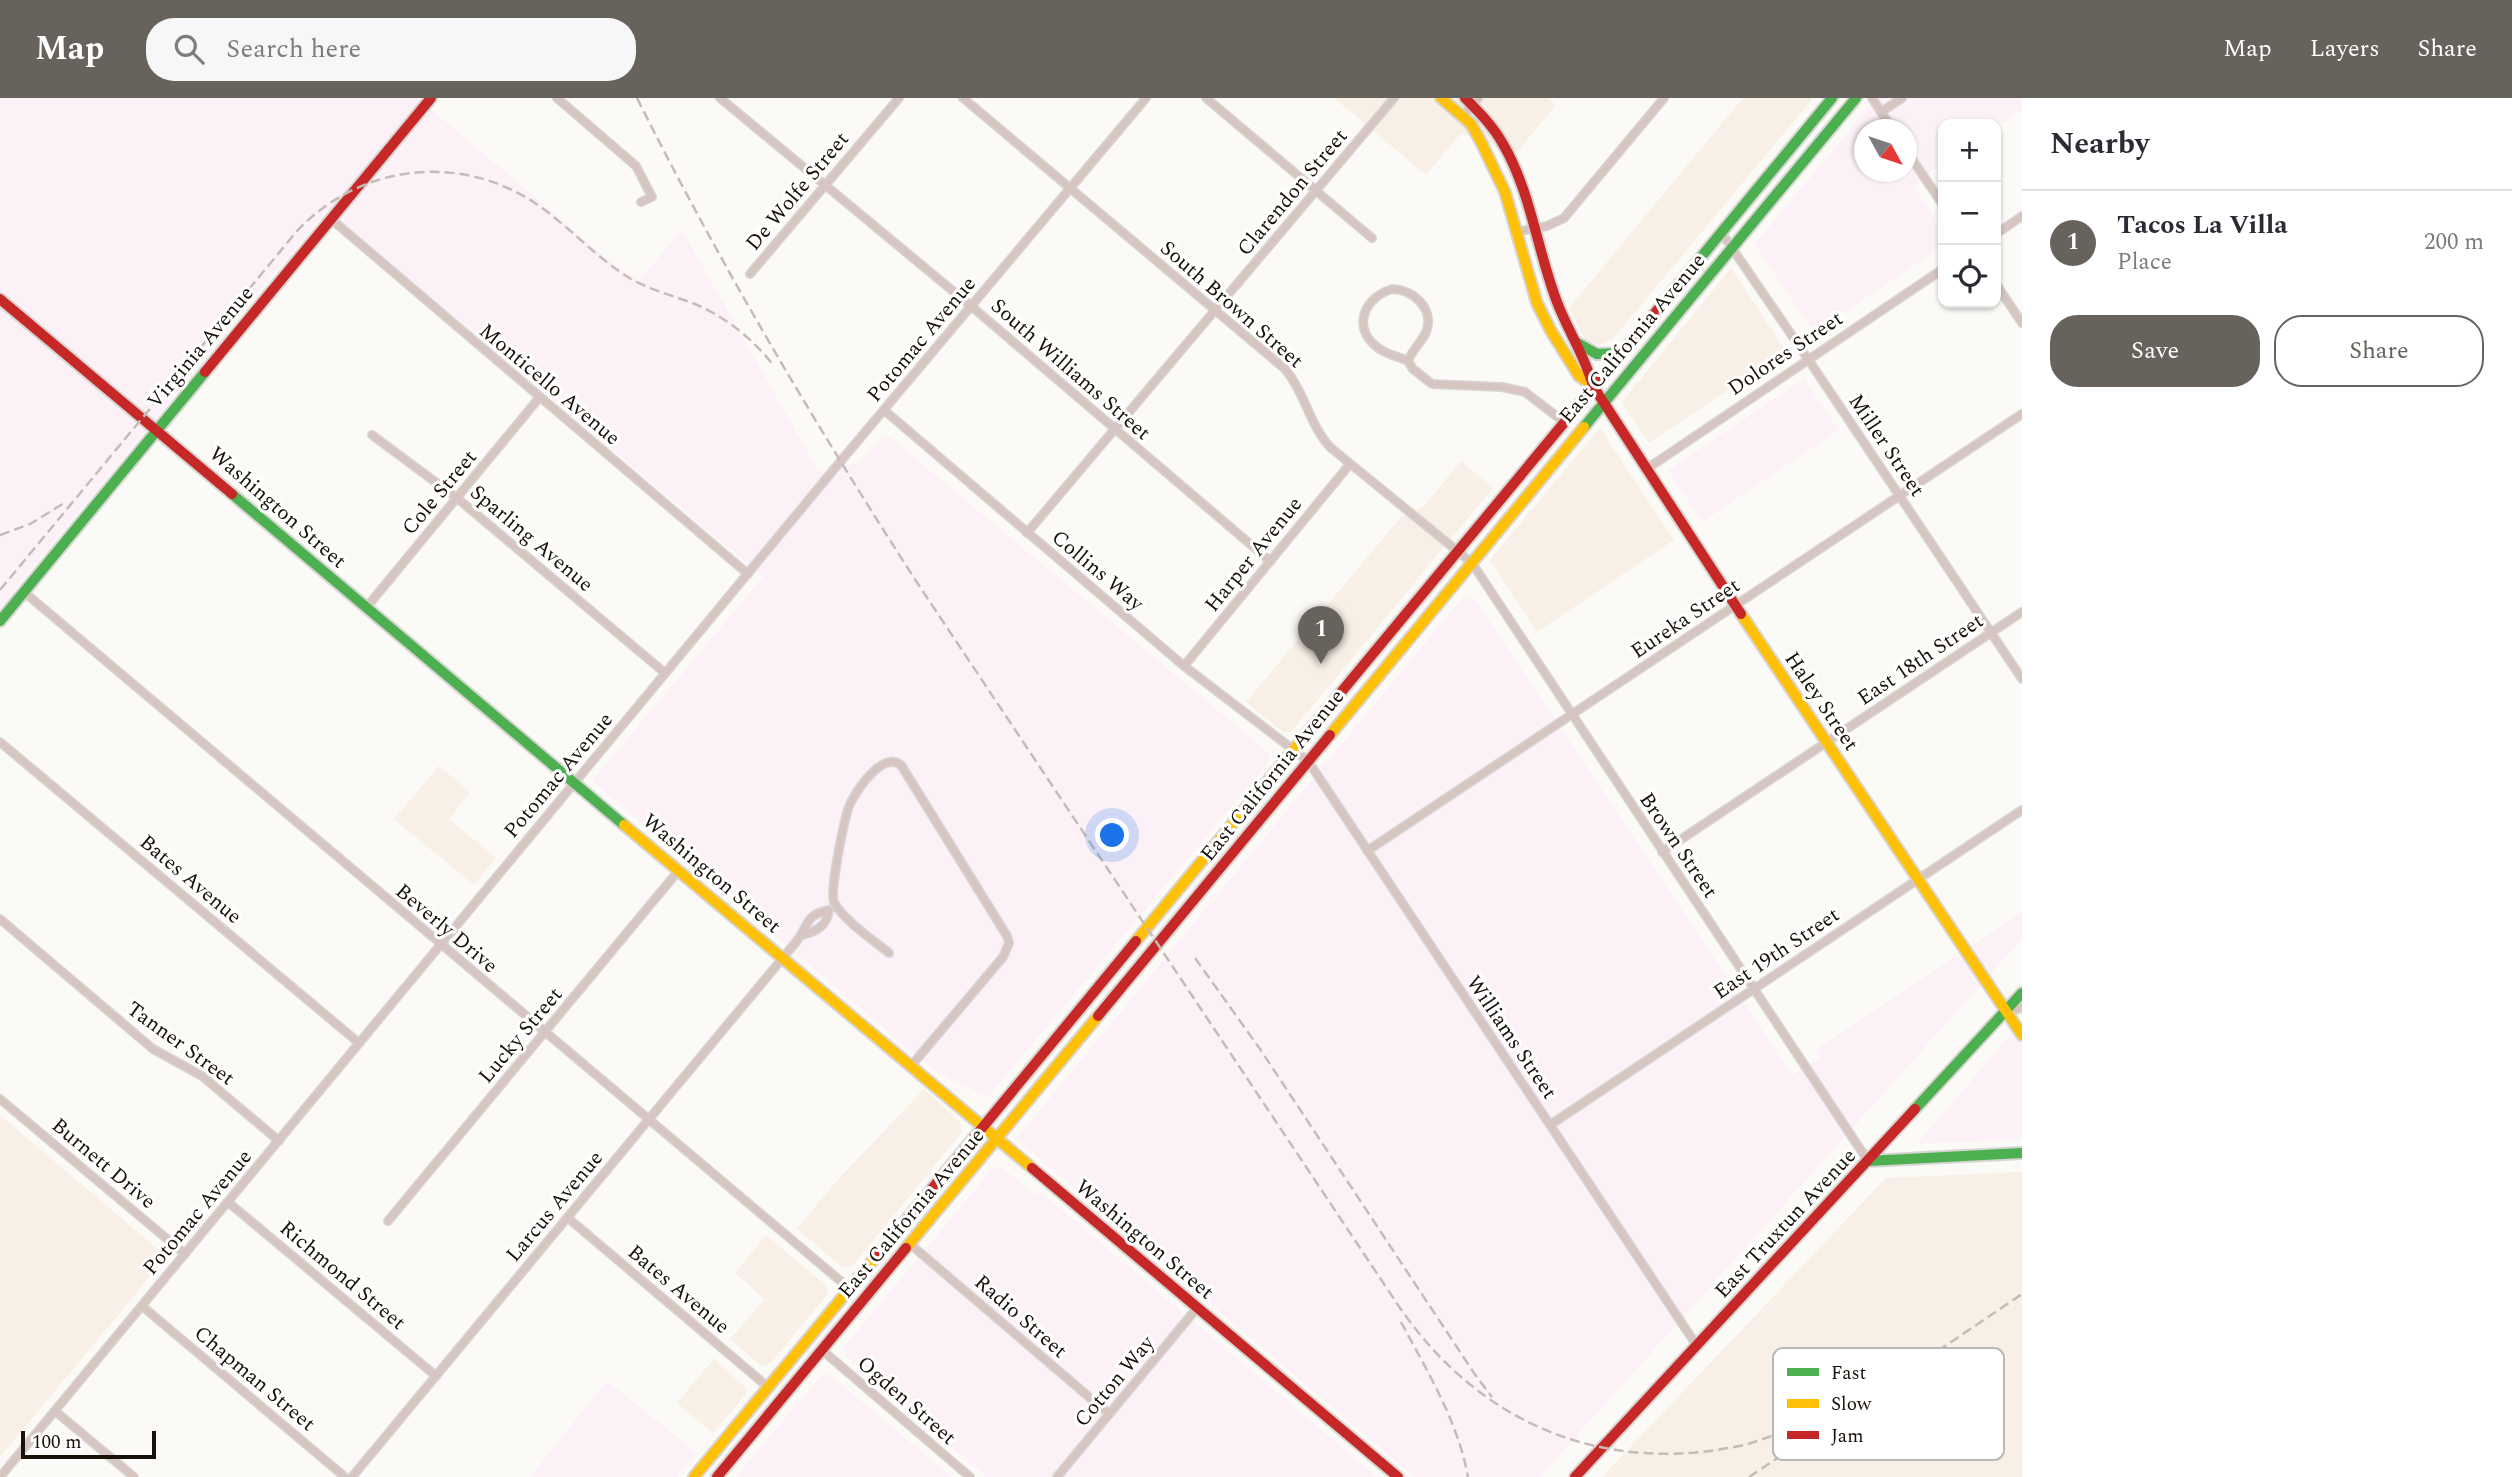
<!DOCTYPE html>
<meta charset="utf-8">
<style>
body{margin:0;font-family:Spectral,serif;background:#f7f7f7;color:#2b2b33}
.controls{position:absolute;right:21px;top:21px;display:grid;overflow:hidden;border-radius:14px;box-shadow:0 2px 5px #0004}
.controls button{width:63px;height:63px;display:grid;place-items:center;padding:0;border:0;border-bottom:2px solid #e1e1e2;background:#fff;color:#2b2b33;font:35px sans-serif}
.compass{position:absolute;left:1854px;top:21px;width:63px;height:63px;border-radius:50%;background:#fff;box-shadow:0 2px 5px #0004;rotate:130deg}
.scale{position:absolute;left:21px;bottom:18px;width:135px;box-sizing:border-box;padding-left:7px;border:4px solid #171109;border-top:0;font-size:19px;line-height:24px;white-space:nowrap;color:#171109;-webkit-text-stroke:5px #fff;paint-order:stroke}
.you{position:absolute;left:1113px;top:738px;width:24px;height:24px;margin:-18px;border:5px solid #fff;border-radius:50%;background:#1a73e8;box-shadow:0 0 0 10px #1a73e833}
.badge{display:grid;place-items:center;width:46px;height:46px;border-radius:50%;background:#67635c;color:#fff;font-size:23px;font-weight:700}
.pin{position:absolute;translate:-50% -58px;filter:drop-shadow(0 2px 4px #0008)}
.pin::after{content:'';position:absolute;top:37px;width:24px;height:21px;background:inherit;clip-path:polygon(0 0,100% 0,50% 100%)}
.list{margin:0;padding:0;list-style:none}
h2{display:flex;justify-content:space-between;align-items:center;height:91px;margin:0;padding:0 28px;font-size:30px}
h2 small{font-size:23px;font-weight:400;color:#7c7c81}
.list li{display:grid;grid-template-columns:46px 1fr auto;gap:21px;align-items:center;box-sizing:border-box;height:105px;padding:0 28px;border-top:2px solid #e1e1e2}
.list b{display:block;font-size:26px;white-space:nowrap}
.list p{margin:0;font-size:23px;white-space:nowrap;color:#7c7c81}
.list em{font-size:23px;font-style:normal;color:#7c7c81}
.actions{display:flex;gap:14px;padding:21px 28px}
.actions a{flex:1;padding:16px 0;border:2px solid #67635c;border-radius:28px;text-align:center;font-size:24px;color:#67635c}
.actions .main{background:#67635c;color:#fff}
.icon{flex:none;width:38px;height:38px;fill:none;stroke:currentColor;stroke-width:2;stroke-linecap:round;stroke-linejoin:round}
.map{position:relative;flex:none;width:2022px;height:1379px;overflow:hidden}
header{display:flex;align-items:center;gap:42px;box-sizing:border-box;height:98px;padding:0 35px;background:#67635c;color:#fff}
header strong{font-size:33px}
nav{display:flex;gap:38px;margin-inline-start:auto;font-size:24px}
.search{width:490px;height:63px;background:#f7f7f7;display:flex;align-items:center;gap:18px;box-sizing:border-box;padding:0 24px;border-radius:28px;color:#7c7c81;font-size:26px}
main{display:flex}
aside{flex:1;background:#fff}
.map>svg:first-child{display:block}
.built{fill:#f8efe6}
.industrial{fill:#fdf1f8;fill-rule:evenodd}
.lines{fill:none;stroke-linecap:round;stroke-linejoin:round}
.street-casing{stroke:#d7d5d2;stroke-width:10}
.fast-casing{stroke:#d7d5d2;stroke-width:14}
.slow-casing{stroke:#d7d5d2;stroke-width:14}
.jam-casing{stroke:#d7d5d2;stroke-width:14}
.street{stroke:#d7c5c1;stroke-width:7}
.fast{stroke:#4caf50;stroke-width:10}
.slow{stroke:#ffc107;stroke-width:10}
.jam{stroke:#c62828;stroke-width:10}
.rail{stroke:#c5bcb8;stroke-width:2.5;stroke-dasharray:10 5;stroke-linecap:butt}
.labels{text-anchor:middle;stroke-width:6;stroke-linejoin:round;paint-order:stroke}
.street-label{font-size:21px;fill:#171109;stroke:#fff}
.key{fill:#fff;stroke:#b9b8b5;stroke-width:2}
.key-label{font-size:19px;fill:#171109}
</style>
<header>
<strong>Map</strong>
<div class="search"><svg class="icon" aria-label="search" viewBox="0 0 24 24"><circle cx="10" cy="10" r="6"/><path d="M15 15l6 6"/></svg>Search here</div>
<nav><a>Map</a><a>Layers</a><a>Share</a></nav>
</header>
<main>
<div class="map">
<svg width="2022" height="1379" viewBox="0 0 2022 1379">
<rect width="100%" height="100%" fill="#fcfaf7"/>
<g class="built">
<path d="M 1334,0 L 1548,0 L 1556,7 L 1517,54 L 1461,35 L 1426,77 Z"/>
<path d="M 1743,0 L 1813,0 L 1612,242 L 1599,247 L 1586,243 L 1569,210 Z"/>
<path d="M 1731,170 L 1786,253 L 1649,345 L 1622,304 Z"/>
<path d="M 1600,330 L 1674,442 L 1537,534 L 1490,462 Z"/>
<path d="M 1461,363 L 1493,390 L 1291,634 L 1283,634 L 1246,604 L 1401,419 L 1423,409 Z"/>
<path d="M 439,668 L 470,694 L 449,721 L 496,760 L 474,787 L 394,721 Z"/>
<path d="M 924,991 L 959,1023 L 962,1034 L 853,1167 L 847,1170 L 842,1169 L 797,1131 L 833,1087 Z"/>
<path d="M 0,1017 L 162,1155 L 163,1163 L 0,1359 Z"/>
<path d="M 2022,1074 L 2022,1379 L 1602,1379 L 1886,1080 Z"/>
<path d="M 766,1137 L 825,1187 L 828,1193 L 826,1198 L 771,1265 L 766,1268 L 760,1267 L 730,1241 L 765,1201 L 735,1175 Z"/>
<path d="M 714,1261 L 747,1291 L 745,1297 L 713,1335 L 677,1305 Z"/>
</g>
<g class="industrial">
<path d="M 0,0 L 418,0 L 615,167 L 639,182 L 682,132 L 819,374 L 861,364 L 880,341 L 885,338 L 891,340 L 1269,655 L 1269,664 L 988,999 L 936,974 L 592,683 L 763,479 L 327,112 L 0,509 Z"/>
<path d="M 1876,0 L 2022,0 L 2022,12 L 1996,29 L 1996,26 L 1943,26 L 1943,64 L 1914,89 L 1943,133 L 1943,148 L 1814,235 L 1755,146 ZM 1864,32 L 1906,32 L 1906,74 L 1864,74 Z"/>
<path d="M 1804,281 L 1839,332 L 1702,424 L 1668,372 Z"/>
<path d="M 1468,497 L 1475,501 L 1792,977 L 1820,960 L 1815,952 L 2022,814 L 2022,841 L 1540,1379 L 1415,1379 L 1016,1041 L 1462,500 Z"/>
<path d="M 2022,923 L 2022,1041 L 1917,1046 Z"/>
<path d="M 1000,1068 L 1037,1098 L 1041,1094 L 1377,1379 L 986,1379 L 847,1259 L 844,1254 L 845,1248 L 992,1071 Z"/>
<path d="M 825,1276 L 830,1277 L 952,1379 L 736,1379 L 820,1279 Z"/>
<path d="M 607,1283 L 697,1355 L 677,1379 L 530,1379 Z"/>
</g>
<g class="lines">
<defs>
<g id="street">
<path d="M 557,0 L 636,68 L 652,99 L 641,104"/>
<path d="M 720,0 L 971,208 L 1270,463"/>
<path d="M 963,0 L 1285,271 C 1306,296 1309,327 1331,350 L 1472,465 L 1868,1063"/>
<path d="M 1206,0 L 1372,140"/>
<path d="M 1872,0 L 1893,32"/>
<path d="M 1881,14 L 1902,0"/>
<path d="M 1463,18 L 1478,0"/>
<path d="M 1906,52 L 1943,107"/>
<path d="M 331,121 L 748,476"/>
<path d="M 1516,134 L 1547,128 L 1564,120 L 1664,0"/>
<path d="M 1721,134 L 1808,261 L 2022,581"/>
<path d="M 1996,136 L 2022,118"/>
<path d="M 750,176 L 899,0"/>
<path d="M 1996,186 L 2022,225"/>
<path d="M 1393,191 C 1414,192 1435,212 1426,234 C 1422,244 1412,252 1408,263 C 1398,258 1386,257 1377,249 C 1351,229 1365,198 1393,191 Z"/>
<path d="M 1408,263 L 1413,271 L 1432,286 L 1502,289 L 1525,294 L 1564,324"/>
<path d="M 884,312 L 1184,568 L 1308,663 L 1697,1248"/>
<path d="M 372,337 L 457,400 L 665,575"/>
<path d="M 1648,370 L 1943,171"/>
<path d="M 1027,435 L 1394,0"/>
<path d="M 24,494 L 850,1191"/>
<path d="M 366,510 L 539,300"/>
<path d="M 1184,568 L 1350,366"/>
<path d="M 0,644 L 359,945"/>
<path d="M 1367,753 L 2022,316"/>
<path d="M 1662,754 L 2022,514"/>
<path d="M 0,821 L 153,951 L 202,978 L 279,1043"/>
<path d="M 889,855 C 873,842 843,822 834,804 C 829,796 845,714 851,704 C 859,689 883,653 901,667 L 1007,838 L 1009,845 L 1003,859 L 911,968"/>
<path d="M 2006,914 L 2022,910"/>
<path d="M 0,1001 L 185,1156"/>
<path d="M 1550,1027 L 2022,712"/>
<path d="M 228,1104 L 436,1278"/>
<path d="M 568,1120 L 768,1289"/>
<path d="M 388,1123 L 679,772"/>
<path d="M 910,1146 L 1109,1316"/>
<path d="M 142,1208 L 345,1379"/>
<path d="M 822,1252 L 970,1379"/>
<path d="M 55,1313 L 134,1379"/>
<path d="M 0,1379 L 840,364 L 1146,0"/>
<path d="M 352,1379 L 796,844 C 809,828 804,817 829,812 C 827,828 817,833 802,837"/>
<path d="M 1057,1379 L 1197,1210"/>
</g>
<g id="fast">
<path d="M 1674,192 L 1832,0"/>
<path d="M 1577,245 L 1597,256 L 1621,255"/>
<path d="M 1584,329 L 1856,0"/>
<path d="M 232,396 L 624,727"/>
<path d="M 0,523 L 205,274"/>
<path d="M 1915,1011 L 2022,895"/>
<path d="M 1868,1063 L 2022,1055"/>
</g>
<g id="slow">
<path d="M 1441,0 L 1471,26 L 1481,44 L 1505,94 L 1537,205 L 1551,233 L 1579,278 L 1593,288"/>
<path d="M 1741,516 L 2022,937"/>
<path d="M 1330,637 L 1584,329"/>
<path d="M 624,727 L 1032,1070"/>
<path d="M 1136,843 L 1328,610"/>
<path d="M 906,1150 L 1098,918"/>
<path d="M 694,1379 L 875,1160"/>
</g>
<g id="jam">
<path d="M 1465,0 C 1479,14 1493,28 1503,46 C 1531,94 1537,152 1557,204 C 1568,233 1585,258 1593,288 L 1741,516"/>
<path d="M 0,201 L 232,396"/>
<path d="M 205,274 L 431,0"/>
<path d="M 1328,610 L 1674,192"/>
<path d="M 1098,918 L 1330,637"/>
<path d="M 1032,1070 L 1398,1379"/>
<path d="M 875,1160 L 1136,843"/>
<path d="M 717,1379 L 906,1150"/>
<path d="M 1575,1379 L 1915,1011"/>
</g>
</defs>
<use href="#street" class="street-casing"/>
<use href="#fast" class="fast-casing"/>
<use href="#slow" class="slow-casing"/>
<use href="#jam" class="jam-casing"/>
<use href="#street" class="street"/>
<use href="#fast" class="fast"/>
<use href="#slow" class="slow"/>
<use href="#jam" class="jam"/>
<g class="rail">
<path d="M 637,0 C 721,168 816,328 918,486 L 1400,1210 C 1481,1327 1606,1379 1748,1346 C 1818,1324 1884,1286 1947,1247"/>
<path d="M 0,437 L 30,426 L 66,404"/>
<path d="M 0,492 L 297,133 C 359,67 458,54 535,105 C 569,128 596,160 631,181 C 651,192 674,198 695,206 C 727,220 753,241 774,268"/>
<path d="M 1195,860 L 1260,951 L 1474,1275 L 1492,1299"/>
<path d="M 1401,1224 C 1427,1273 1458,1323 1468,1379"/>
<path d="M 1938,1253 L 2022,1196"/>
<path d="M 1848,1319 L 1892,1290"/>
<path d="M 1749,1379 L 1854,1309"/>
</g>
</g>
<g class="labels">
<g class="street-label">
<text transform="translate(797 93) rotate(-50)" y="7">De Wolfe Street</text>
<text transform="translate(1292 94) rotate(-50)" y="7">Clarendon Street</text>
<text transform="translate(1232 206) rotate(41)" y="7">South Brown Street</text>
<text transform="translate(1632 240) rotate(-50)" y="7">East California Avenue</text>
<text transform="translate(921 241) rotate(-50)" y="7">Potomac Avenue</text>
<text transform="translate(200 249) rotate(-50)" y="7">Virginia Avenue</text>
<text transform="translate(1785 255) rotate(-34)" y="7">Dolores Street</text>
<text transform="translate(1071 271) rotate(41)" y="7">South Williams Street</text>
<text transform="translate(550 286) rotate(40)" y="7">Monticello Avenue</text>
<text transform="translate(1887 347) rotate(56)" y="7">Miller Street</text>
<text transform="translate(439 394) rotate(-50)" y="7">Cole Street</text>
<text transform="translate(278 409) rotate(41)" y="7">Washington Street</text>
<text transform="translate(532 440) rotate(40)" y="7">Sparling Avenue</text>
<text transform="translate(1253 456) rotate(-51)" y="7">Harper Avenue</text>
<text transform="translate(1098 472) rotate(40)" y="7">Collins Way</text>
<text transform="translate(1685 520) rotate(-34)" y="7">Eureka Street</text>
<text transform="translate(1920 561) rotate(-34)" y="7">East 18th Street</text>
<text transform="translate(1822 603) rotate(56)" y="7">Haley Street</text>
<text transform="translate(558 677) rotate(-50)" y="7">Potomac Avenue</text>
<text transform="translate(1272 677) rotate(-51)" y="7">East California Avenue</text>
<text transform="translate(1679 747) rotate(56)" y="7">Brown Street</text>
<text transform="translate(712 775) rotate(40)" y="7">Washington Street</text>
<text transform="translate(191 781) rotate(40)" y="7">Bates Avenue</text>
<text transform="translate(447 830) rotate(40)" y="7">Beverly Drive</text>
<text transform="translate(1776 855) rotate(-34)" y="7">East 19th Street</text>
<text transform="translate(520 937) rotate(-50)" y="7">Lucky Street</text>
<text transform="translate(1512 939) rotate(56)" y="7">Williams Street</text>
<text transform="translate(181 945) rotate(36)" y="7">Tanner Street</text>
<text transform="translate(104 1065) rotate(40)" y="7">Burnett Drive</text>
<text transform="translate(554 1108) rotate(-50)" y="7">Larcus Avenue</text>
<text transform="translate(197 1114) rotate(-50)" y="7">Potomac Avenue</text>
<text transform="translate(911 1115) rotate(-50)" y="7">East California Avenue</text>
<text transform="translate(1785 1125) rotate(-47)" y="7">East Truxtun Avenue</text>
<text transform="translate(1145 1141) rotate(40)" y="7">Washington Street</text>
<text transform="translate(343 1177) rotate(40)" y="7">Richmond Street</text>
<text transform="translate(679 1191) rotate(40)" y="7">Bates Avenue</text>
<text transform="translate(1021 1218) rotate(41)" y="7">Radio Street</text>
<text transform="translate(255 1280) rotate(40)" y="7">Chapman Street</text>
<text transform="translate(1114 1283) rotate(-50)" y="7">Cotton Way</text>
<text transform="translate(907 1302) rotate(41)" y="7">Ogden Street</text>
</g>
</g>
<rect x="1773" y="1250" width="231" height="112" rx="10" class="key"/>
<rect x="1787" y="1270" width="32" height="8" fill="#4caf50"/>
<rect x="1787" y="1301" width="32" height="9" fill="#ffc107"/>
<rect x="1787" y="1333" width="32" height="8" fill="#c62828"/>
<g class="key-label">
<text x="1831" y="1281">Fast</text>
<text x="1831" y="1312">Slow</text>
<text x="1831" y="1344">Jam</text>
</g>
</svg>
<div class="controls">
<button>+</button>
<button>−</button>
<button><svg class="icon" aria-label="locate" viewBox="0 0 24 24"><circle cx="12" cy="12" r="6"/><path d="M12 2v4M12 18v4M2 12h4M18 12h4"/></svg></button>
</div>
<svg class="compass" viewBox="-18 -18 36 36"><path d="M0-13l5 13h-10z" fill="#e53935"/><path d="M0 13l5-13h-10z" fill="#7c7c81"/></svg>
<div class="scale">100 m</div>
<div class="you"></div>
<div class="pin badge" style="left:1321px;top:566px">1</div>
</div>
<aside>
<h2>Nearby<small></small></h2>
<ul class="list">
<li><span class="badge">1</span><div><b>Tacos La Villa</b><p>Place</p></div><em>200 m</em></li>
</ul>
<div class="actions"><a class="main">Save</a><a>Share</a></div>
</aside>
</main>
